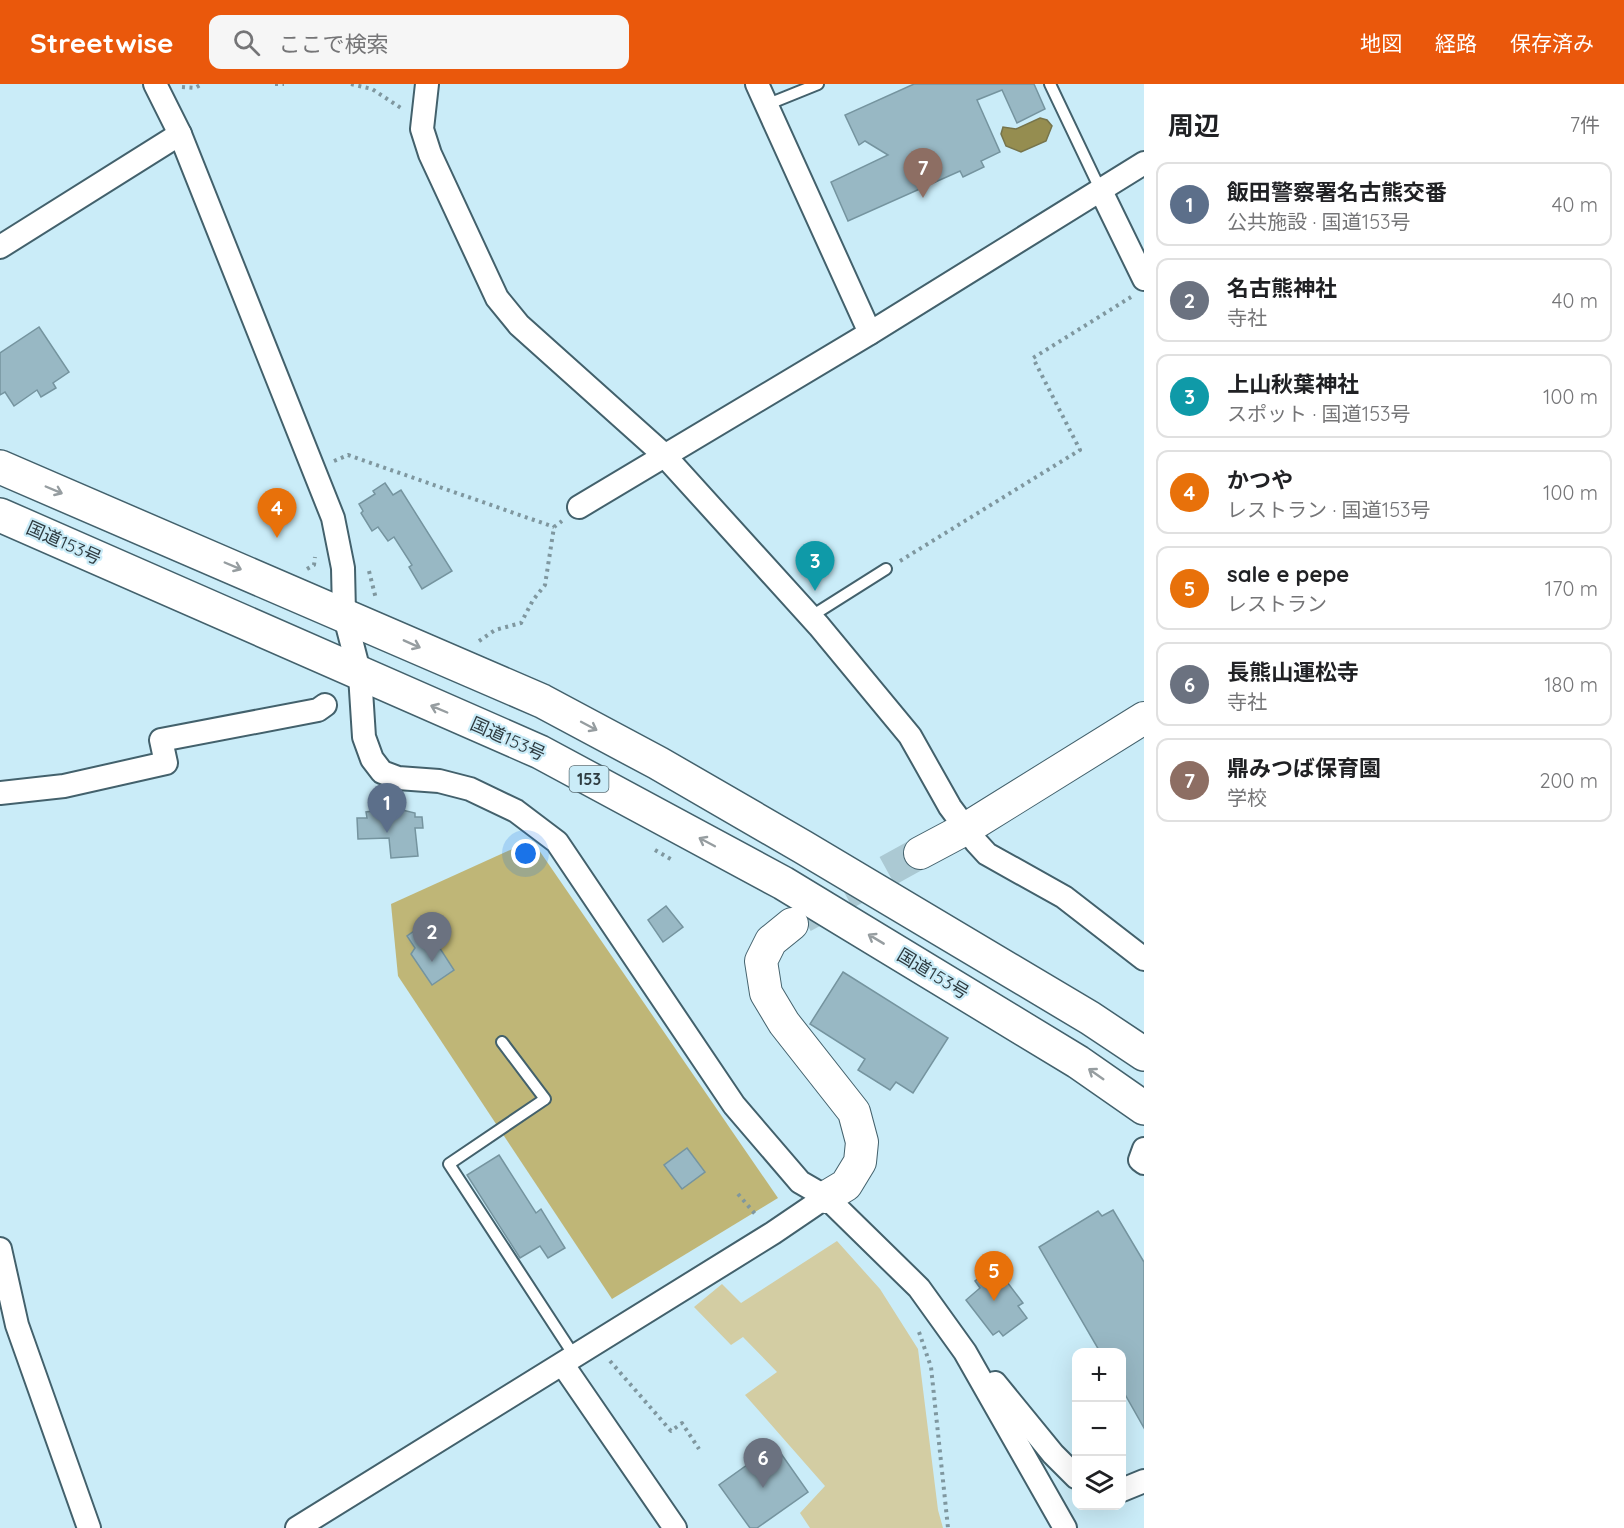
<!DOCTYPE html>
<html lang="ja">
<meta charset="utf-8">
<style>
body{margin:0;font-family:Quicksand,"Noto Sans JP",sans-serif;background:#f6f6f6;color:#202124}
.controls{position:absolute;right:18px;bottom:18px;display:grid;overflow:hidden;border-radius:12px;box-shadow:0 6px 24px #0002}
.controls button{width:54px;height:54px;display:grid;place-items:center;padding:0;border:0;border-bottom:2px solid #e0e0e0;background:#fff;color:#202124;font:30px sans-serif}
.you{position:absolute;left:526px;top:770px;width:21px;height:21px;margin:-15px;border:4px solid #fff;border-radius:50%;background:#1a73e8;box-shadow:0 0 0 9px #1a73e833}
.badge{display:grid;place-items:center;width:39px;height:39px;border-radius:50%;background:#ea580c;color:#fff;font-size:20px;font-weight:700}
.pin{position:absolute;translate:-50% -50px;filter:drop-shadow(0 2px 3px #0008)}
.pin::after{content:'';position:absolute;top:32px;width:21px;height:18px;background:inherit;clip-path:polygon(0 0,100% 0,50% 100%)}
.list{margin:0;padding:0;list-style:none}
h2{display:flex;justify-content:space-between;align-items:center;height:78px;margin:0;padding:0 24px;font-size:26px}
h2 small{font-size:20px;font-weight:400;color:#757577}
.list li{display:grid;grid-template-columns:39px 1fr auto;gap:18px;align-items:center;box-sizing:border-box;height:84px;margin:0 12px 12px;padding:0 12px;border:2px solid #e0e0e0;border-radius:12px}
.list b{display:block;font-size:22px;white-space:nowrap}
.list p{margin:0;font-size:20px;white-space:nowrap;color:#757577}
.list em{font-size:20px;font-style:normal;color:#757577}
.icon{flex:none;width:33px;height:33px;fill:none;stroke:currentColor;stroke-width:2;stroke-linecap:round;stroke-linejoin:round}
.map{position:relative;flex:none;width:1144px;height:1444px;overflow:hidden}
header{display:flex;align-items:center;gap:36px;box-sizing:border-box;height:84px;padding:0 30px;background:#ea580c;color:#fff}
header strong{font-size:28px}
nav{display:flex;gap:33px;margin-inline-start:auto;font-size:21px}
.search{width:420px;height:54px;background:#f6f6f6;display:flex;align-items:center;gap:15px;box-sizing:border-box;padding:0 21px;border-radius:12px;color:#757577;font-size:22px}
main{display:flex}
aside{flex:1;background:#fff}
.map>svg:first-child{display:block}
.green{fill:#d3cda3}
.forest{fill:#bfb677}
.water{fill:#958d50;stroke:#76744b;stroke-width:1.5}
.building{fill:#98b8c4;stroke:#75949f;stroke-width:1.5}
.lines{fill:none;stroke-linecap:round;stroke-linejoin:round}
.secondary-tunnel{stroke:#abc9d3;stroke-width:32;stroke-dasharray:32 16;stroke-linecap:butt}
.lane-casing{stroke:#43616c;stroke-width:14}
.street-casing{stroke:#43616c;stroke-width:26}
.secondary-casing{stroke:#43616c;stroke-width:34}
.highway-casing{stroke:#43616c;stroke-width:36}
.path{stroke:#7f979f;stroke-width:4;stroke-dasharray:3 4.5;stroke-linecap:butt}
.lane{stroke:#fff;stroke-width:10}
.street{stroke:#fff;stroke-width:22}
.secondary{stroke:#fff;stroke-width:32}
.highway{stroke:#fff;stroke-width:33}
.oneway{stroke:#969da0}
.labels{text-anchor:middle;stroke-width:4.5;stroke-linejoin:round;paint-order:stroke}
.shield{fill:#caecf8;stroke:#5d7077;stroke-width:1.5}
.shield-label{font-size:16px;font-weight:bold;fill:#2e3b40}
.street-label{font-size:18px;fill:#2e3b40;stroke:#caecf8}
</style>
<header>
<strong>Streetwise</strong>
<div class="search"><svg class="icon" aria-label="search" viewBox="0 0 24 24"><circle cx="10" cy="10" r="6"/><path d="M15 15l6 6"/></svg>ここで検索</div>
<nav><a>地図</a><a>経路</a><a>保存済み</a></nav>
</header>
<main>
<div class="map">
<svg width="1144" height="1444" viewBox="0 0 1144 1444">
<rect width="100%" height="100%" fill="#caecf8"/>
<path class="green" d="M 837,1157 L 880,1205 L 918,1265 L 938,1426 L 943,1444 L 810,1444 L 800,1429 L 825,1402 L 745,1311 L 777,1288 L 743,1253 L 731,1261 L 694,1223 L 722,1200 L 741,1219 Z"/>
<path class="forest" d="M 532,756 L 778,1114 L 612,1215 L 398,892 L 391,820 Z"/>
<path class="water" d="M 1040,34 L 1047,36 L 1052,42 L 1046,57 L 1021,68 L 1006,62 L 1001,50 L 1003,43 L 1016,45 Z"/>
<g class="building">
<path d="M 914,0 L 1034,0 L 1045,25 L 1017,39 L 1002,6 L 977,16 L 1000,68 L 981,77 L 984,83 L 963,93 L 960,87 L 848,137 L 831,98 L 888,71 L 865,57 L 859,61 L 845,31 Z"/>
<path d="M 39,243 L 69,288 L 53,299 L 56,304 L 41,313 L 37,306 L 14,322 L 5,308 L 0,311 L 0,269 Z"/>
<path d="M 385,399 L 393,411 L 401,406 L 452,487 L 422,505 L 409,483 L 412,481 L 394,453 L 388,457 L 378,443 L 372,447 L 361,429 L 363,427 L 359,420 L 375,410 L 373,407 Z"/>
<path d="M 394,724 L 415,729 L 415,733 L 422,733 L 423,744 L 415,744 L 418,772 L 391,774 L 389,754 L 358,755 L 357,734 L 367,734 L 366,728 Z"/>
<path d="M 666,822 L 683,843 L 663,858 L 648,836 Z"/>
<path d="M 417,845 L 427,860 L 434,855 L 454,886 L 432,901 L 411,870 L 415,864 L 407,852 Z"/>
<path d="M 843,888 L 948,954 L 913,1009 L 896,998 L 890,1006 L 858,986 L 865,975 L 810,940 Z"/>
<path d="M 687,1064 L 705,1088 L 682,1105 L 664,1081 Z"/>
<path d="M 499,1071 L 536,1129 L 541,1125 L 565,1164 L 548,1174 L 540,1162 L 520,1174 L 467,1091 Z"/>
<path d="M 1113,1126 L 1144,1178 L 1144,1344 L 1122,1305 L 1122,1268 L 1100,1268 L 1039,1163 L 1098,1127 L 1102,1132 Z"/>
<path d="M 995,1182 L 1023,1219 L 1018,1222 L 1027,1234 L 1003,1252 L 999,1247 L 993,1251 L 966,1216 L 980,1204 L 975,1197 Z"/>
<path d="M 775,1361 L 808,1408 L 757,1444 L 750,1444 L 719,1401 Z"/>
</g>
<g class="lines">
<path class="secondary-tunnel" d="M 803,833 L 920,769"/>
<defs>
<g id="lane">
<path d="M 1050,0 L 1101,107"/>
<path d="M 766,21 L 818,0"/>
<path d="M 810,533 L 886,485"/>
<path d="M 502,958 L 545,1015 L 449,1080 L 575,1273"/>
</g>
<g id="street">
<path d="M 155,0 L 180,50 L 333,434 L 343,484 L 344,529 L 360,591 L 364,653 L 372,675 L 382,688 L 398,694 L 439,697 L 470,705 L 516,727 L 557,758 L 734,1021 L 800,1098 L 826,1113 L 919,1204 L 965,1268 L 1065,1444"/>
<path d="M 427,0 L 422,45 L 430,70 L 497,214 L 519,241 L 663,370 L 819,542 L 910,652 L 950,723 L 976,758 L 987,770 L 1064,813 L 1144,875"/>
<path d="M 757,0 L 870,249"/>
<path d="M 1101,107 L 1144,195"/>
<path d="M 0,163 L 180,50"/>
<path d="M 579,423 L 870,249 L 1144,79"/>
<path d="M 0,709 L 64,702 L 166,679 L 161,656 L 318,626 L 325,621"/>
<path d="M 1144,1065 L 1140,1076 L 1144,1079"/>
<path d="M 0,1165 L 17,1241 L 89,1444"/>
<path d="M 563,1281 L 675,1444"/>
<path d="M 995,1299 L 1053,1370 L 1076,1393"/>
<path d="M 1122,1406 L 1144,1397"/>
<path d="M 297,1444 L 773,1149 L 826,1113"/>
</g>
<g id="secondary">
<path d="M 920,769 L 967,744 L 1144,634"/>
<path d="M 792,840 L 771,857 L 761,877 L 766,909 L 784,939 L 854,1028 L 862,1058 L 860,1078 L 846,1101 L 826,1113"/>
</g>
<g id="highway">
<path d="M 0,383 L 542,617 L 658,679 L 803,763 L 1090,934 L 1144,970"/>
<path d="M 0,431 L 540,668 L 783,799 L 1078,978 L 1144,1024"/>
</g>
</defs>
<use href="#lane" class="lane-casing"/>
<use href="#street" class="street-casing"/>
<use href="#secondary" class="secondary-casing"/>
<use href="#highway" class="highway-casing"/>
<g class="path">
<path d="M 275,0 L 284,0"/>
<path d="M 351,0 L 372,5 L 401,24"/>
<path d="M 182,3 L 195,4 L 202,0"/>
<path d="M 334,377 L 348,371 L 554,443"/>
<path d="M 900,477 L 1080,366 L 1033,274 L 1131,213"/>
<path d="M 307,485 L 314,481 L 315,473"/>
<path d="M 369,487 L 376,515"/>
<path d="M 479,557 L 495,546 L 521,539 L 533,516 L 545,501 L 554,443 L 562,437"/>
<path d="M 655,766 L 674,777"/>
<path d="M 738,1110 L 756,1131"/>
<path d="M 919,1248 L 931,1283 L 948,1444"/>
<path d="M 610,1277 L 671,1347 L 682,1339 L 699,1365"/>
</g>
<use href="#lane" class="lane"/>
<use href="#street" class="street"/>
<use href="#secondary" class="secondary"/>
<use href="#highway" class="highway"/>
</g>
<defs><path id="oneway-shaft" d="M-6 0H5M1.5-3L5.5 0L1.5 3" fill="none" stroke-width="1.6" stroke-linecap="round" stroke-linejoin="round" transform="scale(1.5)"/></defs>
<g class="oneway">
<use href="#oneway-shaft" transform="translate(54 406) rotate(23)"/>
<use href="#oneway-shaft" transform="translate(233 482) rotate(23)"/>
<use href="#oneway-shaft" transform="translate(412 560) rotate(24)"/>
<use href="#oneway-shaft" transform="translate(439 625) rotate(-157)"/>
<use href="#oneway-shaft" transform="translate(589 642) rotate(28)"/>
<use href="#oneway-shaft" transform="translate(707 758) rotate(-152)"/>
<use href="#oneway-shaft" transform="translate(876 855) rotate(-149)"/>
<use href="#oneway-shaft" transform="translate(1096 990) rotate(-145)"/>
</g>
<g class="labels">
<rect class="shield" x="569.5" y="682" width="39" height="26" rx="4.5"/>
<g class="shield-label">
<text x="589" y="701">153</text>
</g>
<g class="street-label">
<text transform="translate(64 459) rotate(24)" y="6">国道153号</text>
<text transform="translate(508 655) rotate(24)" y="6">国道153号</text>
<text transform="translate(933 890) rotate(31)" y="6">国道153号</text>
</g>
</g>
</svg>
<div class="controls">
<button>+</button>
<button>−</button>
<button><svg class="icon" aria-label="layers" viewBox="0 0 24 24"><path d="M12 4l9 5-9 5-9-5zM3 14l9 5 9-5"/></svg></button>
</div>
<div class="you"></div>
<div class="pin badge" style="left:387px;top:749px;background:#5c6f8a">1</div>
<div class="pin badge" style="left:432px;top:878px;background:#6b7280">2</div>
<div class="pin badge" style="left:815px;top:507px;background:#0f9aa8">3</div>
<div class="pin badge" style="left:277px;top:454px;background:#e8710a">4</div>
<div class="pin badge" style="left:994px;top:1217px;background:#e8710a">5</div>
<div class="pin badge" style="left:763px;top:1404px;background:#6b7280">6</div>
<div class="pin badge" style="left:923px;top:114px;background:#8d6e63">7</div>
</div>
<aside>
<h2>周辺<small>7件</small></h2>
<ul class="list">
<li><span class="badge" style="background:#5c6f8a">1</span><div><b>飯田警察署名古熊交番</b><p>公共施設 · 国道153号</p></div><em>40 m</em></li>
<li><span class="badge" style="background:#6b7280">2</span><div><b>名古熊神社</b><p>寺社</p></div><em>40 m</em></li>
<li><span class="badge" style="background:#0f9aa8">3</span><div><b>上山秋葉神社</b><p>スポット · 国道153号</p></div><em>100 m</em></li>
<li><span class="badge" style="background:#e8710a">4</span><div><b>かつや</b><p>レストラン · 国道153号</p></div><em>100 m</em></li>
<li><span class="badge" style="background:#e8710a">5</span><div><b>sale e pepe</b><p>レストラン</p></div><em>170 m</em></li>
<li><span class="badge" style="background:#6b7280">6</span><div><b>長熊山運松寺</b><p>寺社</p></div><em>180 m</em></li>
<li><span class="badge" style="background:#8d6e63">7</span><div><b>鼎みつば保育園</b><p>学校</p></div><em>200 m</em></li>
</ul>
</aside>
</main>
